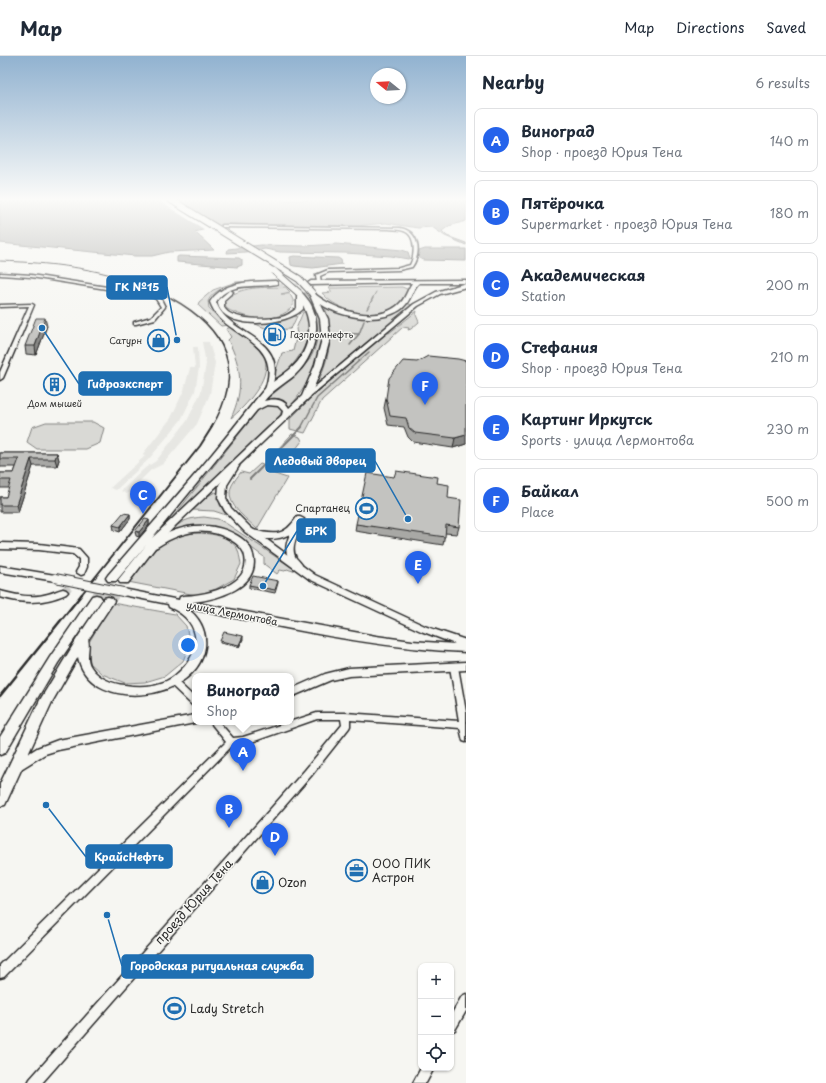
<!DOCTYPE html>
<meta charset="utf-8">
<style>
body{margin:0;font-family:"Playpen Sans",sans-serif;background:#f2f2f3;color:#1f2937}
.controls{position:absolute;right:12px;bottom:12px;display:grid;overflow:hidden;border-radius:8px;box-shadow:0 1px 3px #0004}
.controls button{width:36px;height:36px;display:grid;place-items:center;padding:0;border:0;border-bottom:1px solid #e0e1e3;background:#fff;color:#1f2937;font:20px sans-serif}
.compass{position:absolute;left:370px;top:12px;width:36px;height:36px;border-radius:50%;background:#fff;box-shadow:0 1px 3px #0004;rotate:288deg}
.you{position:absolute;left:188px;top:589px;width:14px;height:14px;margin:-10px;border:3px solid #fff;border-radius:50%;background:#1a73e8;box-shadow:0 0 0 6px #1a73e833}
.badge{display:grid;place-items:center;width:26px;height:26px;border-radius:50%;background:#2563eb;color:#fff;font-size:13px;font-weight:700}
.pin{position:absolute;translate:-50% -33px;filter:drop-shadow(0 1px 2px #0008)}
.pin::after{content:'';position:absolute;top:21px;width:14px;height:12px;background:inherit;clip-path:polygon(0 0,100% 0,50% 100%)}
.popup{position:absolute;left:192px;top:617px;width:102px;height:52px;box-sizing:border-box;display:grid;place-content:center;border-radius:8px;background:#fff;filter:drop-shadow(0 1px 3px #0005);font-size:13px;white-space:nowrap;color:#747a83}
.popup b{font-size:15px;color:#1f2937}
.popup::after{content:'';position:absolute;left:50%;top:100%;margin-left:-8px;border:8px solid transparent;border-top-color:#fff}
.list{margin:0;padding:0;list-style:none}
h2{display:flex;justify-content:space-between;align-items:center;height:52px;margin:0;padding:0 16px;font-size:17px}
h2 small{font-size:13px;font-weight:400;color:#747a83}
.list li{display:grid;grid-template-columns:26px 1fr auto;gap:12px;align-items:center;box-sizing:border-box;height:64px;margin:0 8px 8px;padding:0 8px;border:1px solid #e0e1e3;border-radius:8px}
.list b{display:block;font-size:15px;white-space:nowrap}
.list p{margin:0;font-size:13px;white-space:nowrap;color:#747a83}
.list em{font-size:13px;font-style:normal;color:#747a83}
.icon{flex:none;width:22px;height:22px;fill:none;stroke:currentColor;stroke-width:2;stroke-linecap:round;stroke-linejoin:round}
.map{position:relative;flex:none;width:466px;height:1027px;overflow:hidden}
header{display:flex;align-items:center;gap:24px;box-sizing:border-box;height:56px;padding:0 20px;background:#fff;border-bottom:1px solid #e0e1e3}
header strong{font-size:19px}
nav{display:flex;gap:22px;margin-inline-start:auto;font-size:14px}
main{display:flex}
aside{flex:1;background:#fff}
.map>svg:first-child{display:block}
.built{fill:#e7e7e3}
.green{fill:#d9d9d5;stroke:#828280}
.water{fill:#aeaeab;stroke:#7a7a78}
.pier{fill:#f6f6f2}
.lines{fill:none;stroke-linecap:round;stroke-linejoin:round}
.stream-far2{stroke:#7a7a78;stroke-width:1}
.stream-far1{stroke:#7a7a78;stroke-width:1.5}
.stream{stroke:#7a7a78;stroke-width:2}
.secondary-tunnel-far1{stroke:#cdcdca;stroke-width:5;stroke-dasharray:5 2.5;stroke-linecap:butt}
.secondary-tunnel{stroke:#cdcdca;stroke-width:8;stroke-dasharray:8 4;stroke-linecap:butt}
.primary-tunnel-far1{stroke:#cdcdca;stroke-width:10;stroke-dasharray:10 5;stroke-linecap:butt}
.primary-tunnel{stroke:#cdcdca;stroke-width:13;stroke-dasharray:13 6;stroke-linecap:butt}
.minor-casing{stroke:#2b2b2b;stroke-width:3}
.tertiary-casing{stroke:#2b2b2b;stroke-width:3}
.secondary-casing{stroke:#2b2b2b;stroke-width:3}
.primary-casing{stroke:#2b2b2b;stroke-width:3}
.minor{fill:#f6f6f2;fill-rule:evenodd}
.tertiary{fill:#f6f6f2;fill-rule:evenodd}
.secondary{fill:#f6f6f2;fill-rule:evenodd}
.primary{fill:#f6f6f2;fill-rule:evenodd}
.rail-far3{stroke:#2b2b2b;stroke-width:1}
.rail-far2{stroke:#2b2b2b;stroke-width:1.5}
.rail-far1{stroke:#2b2b2b;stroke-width:2}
.rail{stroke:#2b2b2b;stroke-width:2.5}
.secondary-bridge-casing{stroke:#2b2b2b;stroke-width:10;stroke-linecap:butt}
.primary-bridge-casing{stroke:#2b2b2b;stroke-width:8;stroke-linecap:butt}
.secondary-bridge{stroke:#f6f6f2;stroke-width:8}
.primary-bridge{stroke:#f6f6f2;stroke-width:6}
.wall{fill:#a8a8a5;stroke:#2b2b2b}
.shaded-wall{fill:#888886;stroke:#2b2b2b}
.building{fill:#c3c3c0;stroke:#2b2b2b}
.labels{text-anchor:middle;stroke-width:3;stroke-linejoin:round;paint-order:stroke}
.far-poi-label{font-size:9px;fill:#2b2b2b;stroke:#f6f6f2;text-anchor:start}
.poi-label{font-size:10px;fill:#2b2b2b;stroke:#f6f6f2;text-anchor:end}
.street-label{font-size:10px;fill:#2b2b2b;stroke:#f6f6f2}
.near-poi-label{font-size:12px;fill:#2b2b2b;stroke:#f6f6f2;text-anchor:start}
.near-street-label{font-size:12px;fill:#2b2b2b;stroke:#f6f6f2}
.leader{fill:none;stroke:#1f6fb2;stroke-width:1.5}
.callout-dot{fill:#1f6fb2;stroke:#f6f6f2;stroke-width:1.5}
.callout{fill:#1f6fb2;stroke:#1f6fb2;stroke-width:1.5}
.callout-label{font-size:11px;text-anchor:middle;font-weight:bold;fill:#fff}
</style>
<header>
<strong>Map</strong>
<nav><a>Map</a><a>Directions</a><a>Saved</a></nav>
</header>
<main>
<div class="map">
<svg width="466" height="1027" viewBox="0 0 466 1027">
<rect width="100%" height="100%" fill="#f6f6f2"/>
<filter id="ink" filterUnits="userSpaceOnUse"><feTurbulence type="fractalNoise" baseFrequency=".025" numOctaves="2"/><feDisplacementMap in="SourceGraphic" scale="8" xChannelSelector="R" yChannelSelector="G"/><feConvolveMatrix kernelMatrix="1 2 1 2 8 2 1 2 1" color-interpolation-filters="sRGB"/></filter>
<g filter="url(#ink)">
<g class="built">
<path d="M 202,286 L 209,286 L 215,307 L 210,338 L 197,368 L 163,408 L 151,414 L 127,438 L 121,435 L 145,412 L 156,405 L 187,365 L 201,336 L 206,308 Z"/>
<path d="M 193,291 L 198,291 L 199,312 L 195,335 L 181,364 L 149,403 L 116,434 L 110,432 L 145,400 L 142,399 L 171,362 L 184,334 L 190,312 L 195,312 Z"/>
</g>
<g class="green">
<path d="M 279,224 L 280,225 C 260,226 218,224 208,245 L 209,253 L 228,269 L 221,270 L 198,249 L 199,246 L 213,234 L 236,226 Z"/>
<path d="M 285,231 L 290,236 L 281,238 L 290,238 L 293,244 L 293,250 C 277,269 246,263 227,253 L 224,245 C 240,229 264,232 285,231 Z"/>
<path d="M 402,231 L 407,233 C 396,269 342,261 322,237 L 332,236 L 329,232 Z"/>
<path d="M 304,237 L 306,237 C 313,246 319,256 321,268 C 325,297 308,329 290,351 L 283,345 L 265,344 C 280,332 298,320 309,304 C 323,283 318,256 304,237 Z"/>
<path d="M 408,248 L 414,249 L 361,291 L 322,326 L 318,326 C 330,300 334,278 325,251 C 351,259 384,266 408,248 Z"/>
<path d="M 417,255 L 416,259 L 419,266 L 411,273 L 408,274 L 409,272 L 403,271 L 322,344 L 305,377 L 290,373 L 290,363 L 312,341 L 386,276 L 389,277 Z"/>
<path d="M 303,256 L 306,256 C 316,284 296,308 276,325 L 273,323 L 282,297 L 293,295 L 297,278 L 296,273 Z"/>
<path d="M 295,260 L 297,260 L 292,271 L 290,273 L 270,274 L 253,267 L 275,266 Z"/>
<path d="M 231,271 C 243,279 260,289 265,303 C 271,323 245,351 231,362 C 244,334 242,311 228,284 L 231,281 L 226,273 Z"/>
<path d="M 267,349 C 273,349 278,349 282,354 L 280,359 L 195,440 L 161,476 L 260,352 Z"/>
<path d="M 46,366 L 93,366 L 104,372 L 100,387 L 86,393 L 37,393 L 27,386 L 32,371 Z"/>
<path d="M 292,378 L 300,381 L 302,385 L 292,398 L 287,397 L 272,417 L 287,422 L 257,473 C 246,462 223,447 232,429 C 234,425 238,420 241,416 L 249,418 L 260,408 L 263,409 Z"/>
<path d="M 215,436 L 218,437 L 220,449 L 226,459 L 214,455 L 193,454 L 208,440 Z"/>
<path d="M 204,461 L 218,463 L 227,468 L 294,513 L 293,515 L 287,513 L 285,515 L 280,514 L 277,518 L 264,508 L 264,501 C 243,486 222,467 194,470 C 185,471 177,474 169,476 C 182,465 187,462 204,461 Z"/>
<path d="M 189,477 C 205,477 226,477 237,492 C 239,496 240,503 241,508 L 234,523 L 216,533 L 196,539 L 128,526 L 151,496 L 169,484 Z"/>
<path d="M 112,547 L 175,558 L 186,570 L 190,587 L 183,605 L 165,620 L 145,626 L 125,627 L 102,618 L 90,607 L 88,588 Z"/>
</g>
<g class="water">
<path d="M 0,142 L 281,142 L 286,144 C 346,144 406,142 466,142 L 466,165 L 449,170 L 442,175 L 447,180 L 466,187 L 466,189 L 445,180 L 432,171 L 418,172 L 386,167 L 357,170 L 225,168 L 195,176 L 214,194 L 169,196 L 152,200 L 135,200 L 0,187 Z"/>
<path d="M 336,188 L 402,194 L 408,196 L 410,202 L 408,203 L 391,200 L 345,197 L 280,196 L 265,193 L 245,196 L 227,197 L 228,193 L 261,189 L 305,190 Z"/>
<path d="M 425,193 L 466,193 L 466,205 L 423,204 L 419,202 L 419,195 Z"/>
<path d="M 179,200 L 239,202 L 242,204 L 242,209 L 237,211 L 177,206 L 177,201 Z"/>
<path d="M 294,200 L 338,202 L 341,204 L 342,208 L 313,212 L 294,210 L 291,209 L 290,201 Z"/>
</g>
<path class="pier" d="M 154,142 L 173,142 L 220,171 L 207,175 Z"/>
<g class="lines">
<path class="stream-far2" d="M 372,243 L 376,236"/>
<g class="stream-far1">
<path d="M 367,253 L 373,242"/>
<path d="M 340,277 L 359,278"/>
<path d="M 350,289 L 359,278 L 364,265"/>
<path d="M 301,372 L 317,342 L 369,296"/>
</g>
<path class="stream" d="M 250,423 L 302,371"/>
<path class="secondary-tunnel-far1" d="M 278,230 L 314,230"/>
<path class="secondary-tunnel" d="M 63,536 L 71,529 L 81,516"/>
<g class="primary-tunnel-far1">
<path d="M 99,539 L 112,522"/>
<path d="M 113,539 L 124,524"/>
</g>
<g class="primary-tunnel">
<path d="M 96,543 L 100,538"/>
<path d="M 108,545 L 113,538"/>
</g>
<defs>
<g id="minor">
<path d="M 223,169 L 400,172 C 419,175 422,197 412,211 L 399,214 L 329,216 L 320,220 L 321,227 L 319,228 L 317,227 L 316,219 L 328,214 L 399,212 L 410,209 C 415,200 416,181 406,176 C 401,173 394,174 389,173 L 222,171 L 222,169 Z"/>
<path d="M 0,217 L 31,219 L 151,238 L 160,241 L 165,251 L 155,263 L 136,268 L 134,268 L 134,266 L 151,261 L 161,251 L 156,243 L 150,240 L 31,221 L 0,219 Z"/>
<path d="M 32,248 L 34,249 L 3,322 L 0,324 L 0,316 L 29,250 L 0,251 L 0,249 Z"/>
<path d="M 454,608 L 457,609 L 458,611 L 466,656 L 466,686 L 463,685 L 460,672 L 350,664 L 350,670 L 349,672 L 311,720 L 42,1027 L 28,1027 L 30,1023 L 305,714 L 342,669 L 341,663 L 317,663 L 243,689 L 233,689 L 4,921 L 0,922 L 0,909 L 226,686 L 210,666 L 219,666 L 233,682 L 243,681 L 317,657 L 345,657 L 459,665 L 450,611 L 451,609 Z"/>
<path d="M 173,623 L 176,624 L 195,642 L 195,650 L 192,649 L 170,628 L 169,626 L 170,624 Z"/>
<path d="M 466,938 L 466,955 L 455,974 L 451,976 L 451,959 L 462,940 Z"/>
<path d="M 421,1012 L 434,1012 L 426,1027 L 413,1027 Z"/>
</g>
<path id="tertiary" d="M 297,461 L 300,461 L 304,463 L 300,469 L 301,471 C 297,480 290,492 296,502 C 298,504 300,506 302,509 L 301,511 L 295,511 C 285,500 284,492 290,478 C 279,484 259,486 249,476 L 253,474 C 274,479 284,481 297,461 Z"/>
<g id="secondary">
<path d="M 466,224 L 465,227 L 419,227 C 411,233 412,246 400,254 C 375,270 330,260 311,240 L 316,239 C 336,254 374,268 397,250 C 406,243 406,236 412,227 L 311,229 L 308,227 L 311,225 Z"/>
<path d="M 275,225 L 277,226 L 277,228 C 256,232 229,225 216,246 C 228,282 293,279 270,336 L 267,338 L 264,336 C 286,281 223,284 210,246 C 224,224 252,226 275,225 Z"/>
<path d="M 466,227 L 466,231 L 440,238 L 418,250 L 308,342 L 304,342 L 304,340 L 414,248 L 436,236 Z"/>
<path d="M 230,234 L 233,236 L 224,244 C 224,247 224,249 224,251 C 229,265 269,264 281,261 C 287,260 292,256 297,252 L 297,240 L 300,238 L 303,240 L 303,253 C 288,269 232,274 220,253 C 218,250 218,247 218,244 Z"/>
<path d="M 232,408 L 235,408 L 239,410 L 227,429 L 226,442 L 231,452 L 251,472 L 315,519 L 427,571 L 466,584 L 466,596 C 372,592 278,570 186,552 C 199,560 207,575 205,591 C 197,646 94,657 79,605 C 77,598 77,588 81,581 L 87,581 C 92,590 84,601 91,611 C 98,622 112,628 125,629 C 137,631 149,631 161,627 C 169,625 176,619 181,614 C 205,591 198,563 169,551 L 168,548 L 123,539 L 118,536 L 123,533 L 179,544 L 180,541 L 183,540 C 205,539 255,530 244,497 C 242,492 236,487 231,484 C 206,469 181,475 157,491 L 154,492 L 150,489 C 155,482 167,477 176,474 C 185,471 196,469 206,470 C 222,471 249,480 253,499 C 261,532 215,544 191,546 L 376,580 L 412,585 L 455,588 L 421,575 L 309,523 L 245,476 L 225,455 L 218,442 L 219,429 Z"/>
<path d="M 0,487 L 39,488 L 79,493 L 87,502 L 87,511 L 84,518 L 81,519 L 76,516 L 79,511 L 79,503 L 73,498 L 39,494 L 0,493 Z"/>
<path d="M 0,510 L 55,519 L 60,522 L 55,525 L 0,516 Z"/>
<path d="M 63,533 L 66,534 L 68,536 L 66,538 C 43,548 24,548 0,541 L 0,535 C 16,539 32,543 48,538 C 53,537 58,534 63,533 Z"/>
<path d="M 466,606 L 466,614 L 349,620 L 331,624 L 291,641 L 291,633 L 325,618 L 349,612 Z"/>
<path d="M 195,659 L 195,666 L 199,666 L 195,667 L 58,694 L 45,698 L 16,716 L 12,714 L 10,711 L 12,708 L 37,692 L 58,684 Z"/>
</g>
<g id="primary">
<path d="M 299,235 L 301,236 C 305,240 310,246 312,251 C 322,274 313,302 295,319 C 284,328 273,334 264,345 C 274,342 284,343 289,352 L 302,340 L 315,309 L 322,283 L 320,263 L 309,237 L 312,235 L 315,237 L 328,263 L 330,283 L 323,309 L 310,341 L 176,469 L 158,488 L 128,527 L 120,527 L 118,524 L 147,488 L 116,525 L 108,525 L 106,522 L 108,519 C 138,484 169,449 199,414 C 221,388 241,362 262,336 C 274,322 293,316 302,299 C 314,276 310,258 296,237 ZM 267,349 L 278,350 L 283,355 L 282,359 L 152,482 L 257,354 Z"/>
<path d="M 96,539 L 100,540 L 102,543 L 100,546 L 58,607 L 5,697 L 0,699 L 0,681 L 50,601 L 92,540 Z"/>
<path d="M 108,541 L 112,542 L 114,545 L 86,587 L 52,646 L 5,749 L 0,750 L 0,728 L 40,644 L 78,581 L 104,542 Z"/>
</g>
</defs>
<use href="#minor" class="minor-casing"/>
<use href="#tertiary" class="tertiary-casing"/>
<use href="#secondary" class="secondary-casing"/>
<use href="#primary" class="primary-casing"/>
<use href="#minor" class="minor"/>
<use href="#tertiary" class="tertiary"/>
<use href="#secondary" class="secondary"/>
<use href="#primary" class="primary"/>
<path class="rail-far3" d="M 0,205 C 59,207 120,214 173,243"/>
<path class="rail-far2" d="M 171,242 C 227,273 246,315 211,372"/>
<path class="rail-far1" d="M 81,539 L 200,390 L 212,371"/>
<path class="rail" d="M 0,640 L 82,538"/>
<defs>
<path id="secondary-bridge" d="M 55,522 L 123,536"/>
<g id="primary-bridge">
<path d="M 168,142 L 299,223 L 312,237"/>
<path d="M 274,215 L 299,237"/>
</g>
</defs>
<use href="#secondary-bridge" class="secondary-bridge-casing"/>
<use href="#primary-bridge" class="primary-bridge-casing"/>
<use href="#secondary-bridge" class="secondary-bridge"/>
<use href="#primary-bridge" class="primary-bridge"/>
</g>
<g class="wall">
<path d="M 47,270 L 36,299 L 26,298 L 25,290 Z"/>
<path d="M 417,306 L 466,388 L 453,392 L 413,386 L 408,381 L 404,371 L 388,369 L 384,352 L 386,342 Z"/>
<path d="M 0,397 L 57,397 L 59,404 L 57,410 L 33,410 L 18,456 L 0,456 L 0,441 L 6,441 L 9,432 L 0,432 L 0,417 L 14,417 L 16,411 L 0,411 Z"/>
<path d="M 437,427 L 448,442 L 459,471 L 457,478 L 445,477 L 443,489 L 355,475 L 356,468 Z"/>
<path d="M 130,458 L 130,463 L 120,476 L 114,474 L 113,469 Z"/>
<path d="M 149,464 L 149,469 L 139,481 L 136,480 L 135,475 Z"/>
<path d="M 278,525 L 278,527 L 275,537 L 249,532 L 249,529 Z"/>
<path d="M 243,583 L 239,591 L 220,587 L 220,585 Z"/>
</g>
<g class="shaded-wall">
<path d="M 45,262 L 47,270 L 36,299 L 35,290 Z"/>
<path d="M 466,379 L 466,388 L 453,392 L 455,382 Z"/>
<path d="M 57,397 L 59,404 L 57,410 L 55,403 Z"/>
<path d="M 31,403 L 33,410 L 18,456 L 16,449 Z"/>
<path d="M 130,458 L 130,463 L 120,476 L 120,471 Z"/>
<path d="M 149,464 L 149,469 L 139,481 L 139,476 Z"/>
<path d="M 243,580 L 243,583 L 239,591 L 239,589 Z"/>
</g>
<g class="building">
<path d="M 36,262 L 45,262 L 35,290 L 25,290 Z"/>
<path d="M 428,300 L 458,303 L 466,305 L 466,379 L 455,382 L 415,377 L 409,372 L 406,362 L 390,360 L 386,342 L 389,322 L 403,305 L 417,306 Z"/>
<path d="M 0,397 L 57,397 L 55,403 L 31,403 L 16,449 L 0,449 L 0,441 L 6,441 L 11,424 L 0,424 L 0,417 L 14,417 L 19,403 L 0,403 Z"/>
<path d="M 396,415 L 438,421 L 437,427 L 449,429 L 448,442 L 461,444 L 459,471 L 446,469 L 445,481 L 356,468 L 367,417 L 394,421 Z"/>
<path d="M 123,457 L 130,458 L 120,471 L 113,469 Z"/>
<path d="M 145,463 L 149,464 L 139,476 L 135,475 Z"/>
<path d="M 253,520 L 278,525 L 275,534 L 249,529 Z"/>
<path d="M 224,576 L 243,580 L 239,589 L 220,585 Z"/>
</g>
</g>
<linearGradient id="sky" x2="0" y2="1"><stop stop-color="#91b2d0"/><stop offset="0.5" stop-color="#fbfbf9"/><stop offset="1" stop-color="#fbfbf9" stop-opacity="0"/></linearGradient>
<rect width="466" height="286" fill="url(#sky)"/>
<defs>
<symbol id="fuel-ring" viewBox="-11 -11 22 22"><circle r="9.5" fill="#f6f6f2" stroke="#1f6fb2" stroke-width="1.5"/><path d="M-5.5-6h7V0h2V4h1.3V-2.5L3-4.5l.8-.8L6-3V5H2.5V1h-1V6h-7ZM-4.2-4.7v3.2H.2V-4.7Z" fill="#1f6fb2"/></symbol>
<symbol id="shop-ring" viewBox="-11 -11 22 22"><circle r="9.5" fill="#f6f6f2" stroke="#1f6fb2" stroke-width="1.5"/><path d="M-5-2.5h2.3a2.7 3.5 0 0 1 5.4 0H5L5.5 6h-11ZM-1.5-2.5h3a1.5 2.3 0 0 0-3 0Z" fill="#1f6fb2"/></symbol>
<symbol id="building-ring" viewBox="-11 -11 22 22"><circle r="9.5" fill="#f6f6f2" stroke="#1f6fb2" stroke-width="1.5"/><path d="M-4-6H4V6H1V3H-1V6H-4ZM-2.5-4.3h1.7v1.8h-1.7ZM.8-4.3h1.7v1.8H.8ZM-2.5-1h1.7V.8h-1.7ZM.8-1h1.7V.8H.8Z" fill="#1f6fb2"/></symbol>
<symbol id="stadium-ring" viewBox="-11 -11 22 22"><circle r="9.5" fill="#f6f6f2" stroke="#1f6fb2" stroke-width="1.5"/><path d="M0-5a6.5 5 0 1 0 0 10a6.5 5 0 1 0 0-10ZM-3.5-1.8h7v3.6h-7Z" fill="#1f6fb2"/></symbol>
<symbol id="office-ring" viewBox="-11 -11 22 22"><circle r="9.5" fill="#f6f6f2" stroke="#1f6fb2" stroke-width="1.5"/><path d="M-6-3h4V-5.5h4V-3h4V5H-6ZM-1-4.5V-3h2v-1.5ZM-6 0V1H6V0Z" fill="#1f6fb2"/></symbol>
</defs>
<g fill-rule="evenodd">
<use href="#fuel-ring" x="262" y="266" width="25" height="25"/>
<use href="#shop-ring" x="146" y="272" width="25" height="25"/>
<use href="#building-ring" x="42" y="316" width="25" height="25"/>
<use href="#stadium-ring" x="354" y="440" width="25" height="25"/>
<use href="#office-ring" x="344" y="802" width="25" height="25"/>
<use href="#shop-ring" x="250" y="814" width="25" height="25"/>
<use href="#stadium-ring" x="162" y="940" width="25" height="25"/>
</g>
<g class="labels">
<g class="far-poi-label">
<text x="290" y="282">Газпромнефть</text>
<text x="142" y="288" text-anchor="end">Сатурн</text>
<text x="55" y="351" text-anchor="middle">Дом мышей</text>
</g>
<g class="poi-label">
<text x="350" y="456">Спартанец</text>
</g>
<g class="street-label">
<text transform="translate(232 557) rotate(11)" y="4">улица Лермонтова</text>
</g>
<g class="near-poi-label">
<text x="372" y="812">ООО ПИК<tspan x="372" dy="14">Астрон</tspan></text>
<text x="278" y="831">Ozon</text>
<text x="190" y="957">Lady Stretch</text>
</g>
<g class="near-street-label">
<text transform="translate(194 846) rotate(-48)" y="4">проезд Юрия Тена</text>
</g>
</g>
<path class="leader" d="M177 284L167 231M42 272L79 328M408 463L375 405M263 530L297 475M46 749L86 801M107 859L122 910"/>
<g class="callout-dot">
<circle cx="177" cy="284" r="4"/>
<circle cx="42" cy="272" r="4"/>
<circle cx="408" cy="463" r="4"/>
<circle cx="263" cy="530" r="4"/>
<circle cx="46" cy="749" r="4"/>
<circle cx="107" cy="859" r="4"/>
</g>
<g class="callout">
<rect x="107" y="220" width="60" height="23" rx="4"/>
<rect x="79" y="316" width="92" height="23" rx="4"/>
<rect x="266" y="393" width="109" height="23" rx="4"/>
<rect x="297" y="463" width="38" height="23" rx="4"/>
<rect x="86" y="789" width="86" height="23" rx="4"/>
<rect x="122" y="899" width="191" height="23" rx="4"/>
</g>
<g class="callout-label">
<text x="137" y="235">ГК №15</text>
<text x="125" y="332">Гидроэксперт</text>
<text x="320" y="409">Ледовый дворец</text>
<text x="316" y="479">БРК</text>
<text x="129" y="805">КрайсНефть</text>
<text x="217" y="914">Городская ритуальная служба</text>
</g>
</svg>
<div class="controls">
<button>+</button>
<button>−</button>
<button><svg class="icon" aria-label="locate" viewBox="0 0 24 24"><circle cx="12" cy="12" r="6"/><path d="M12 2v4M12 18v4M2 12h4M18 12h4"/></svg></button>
</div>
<svg class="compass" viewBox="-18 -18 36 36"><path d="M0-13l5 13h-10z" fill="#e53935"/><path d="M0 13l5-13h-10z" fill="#747a83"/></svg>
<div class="you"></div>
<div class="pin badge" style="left:243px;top:715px">A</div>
<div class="popup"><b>Виноград</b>Shop</div>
<div class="pin badge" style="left:229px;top:772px">B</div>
<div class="pin badge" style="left:143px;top:458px">C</div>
<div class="pin badge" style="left:275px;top:800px">D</div>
<div class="pin badge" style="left:418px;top:528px">E</div>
<div class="pin badge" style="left:425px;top:349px">F</div>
</div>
<aside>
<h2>Nearby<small>6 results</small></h2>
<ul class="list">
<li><span class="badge">A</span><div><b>Виноград</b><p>Shop · проезд Юрия Тена</p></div><em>140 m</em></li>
<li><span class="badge">B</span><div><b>Пятёрочка</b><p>Supermarket · проезд Юрия Тена</p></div><em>180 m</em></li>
<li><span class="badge">C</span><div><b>Академическая</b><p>Station</p></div><em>200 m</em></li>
<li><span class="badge">D</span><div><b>Стефания</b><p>Shop · проезд Юрия Тена</p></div><em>210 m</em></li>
<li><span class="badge">E</span><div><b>Картинг Иркутск</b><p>Sports · улица Лермонтова</p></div><em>230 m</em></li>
<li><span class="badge">F</span><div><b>Байкал</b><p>Place</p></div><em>500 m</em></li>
</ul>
</aside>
</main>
